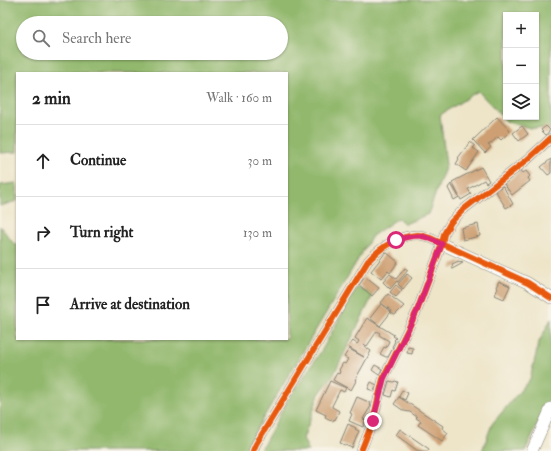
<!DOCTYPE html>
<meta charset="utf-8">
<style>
body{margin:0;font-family:"IM FELL Double Pica",serif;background:#f6f6f6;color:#222}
.controls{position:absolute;right:12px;top:12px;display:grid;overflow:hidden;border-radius:0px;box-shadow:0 1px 3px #0004}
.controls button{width:36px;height:36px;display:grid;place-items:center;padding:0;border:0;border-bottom:1px solid #e0e0e0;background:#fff;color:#222;font:20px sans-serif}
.stop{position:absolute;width:12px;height:12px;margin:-9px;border:3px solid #db2777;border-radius:50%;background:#fff}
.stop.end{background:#db2777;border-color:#fff;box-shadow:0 1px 4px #0008}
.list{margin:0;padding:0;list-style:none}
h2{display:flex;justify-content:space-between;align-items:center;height:52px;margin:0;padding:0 16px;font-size:17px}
h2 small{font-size:13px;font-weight:400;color:#767676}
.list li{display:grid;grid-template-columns:26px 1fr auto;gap:12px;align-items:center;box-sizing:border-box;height:72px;padding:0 16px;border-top:1px solid #e0e0e0}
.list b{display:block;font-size:15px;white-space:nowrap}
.list em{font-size:13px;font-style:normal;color:#767676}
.icon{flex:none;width:22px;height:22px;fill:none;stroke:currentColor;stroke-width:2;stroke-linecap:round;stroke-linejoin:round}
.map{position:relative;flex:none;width:551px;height:451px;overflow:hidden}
.search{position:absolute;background:#fff;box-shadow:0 1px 3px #0004;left:16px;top:16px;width:272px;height:44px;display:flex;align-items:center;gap:10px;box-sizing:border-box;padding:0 14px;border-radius:22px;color:#767676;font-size:15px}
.panel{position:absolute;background:#fff;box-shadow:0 1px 3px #0004;left:16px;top:72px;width:272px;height:268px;border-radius:0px}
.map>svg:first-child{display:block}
.forest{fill:#92b86d;stroke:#576a44;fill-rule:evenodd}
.building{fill:#cd9f72}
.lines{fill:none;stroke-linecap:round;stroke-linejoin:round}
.minor-casing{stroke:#858072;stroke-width:10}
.tertiary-casing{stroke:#858072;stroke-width:12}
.minor{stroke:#fff;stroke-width:9}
.tertiary{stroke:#fff;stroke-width:11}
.cycleway-casing{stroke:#f7f3e8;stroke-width:8}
.cycleway{stroke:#e8590c;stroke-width:6}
.route{stroke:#db2777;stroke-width:5}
</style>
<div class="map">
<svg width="551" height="451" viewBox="0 0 551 451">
<rect width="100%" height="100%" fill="#f7f3e8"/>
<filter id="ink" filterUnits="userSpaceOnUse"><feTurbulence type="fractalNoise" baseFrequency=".025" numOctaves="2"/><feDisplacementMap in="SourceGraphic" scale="8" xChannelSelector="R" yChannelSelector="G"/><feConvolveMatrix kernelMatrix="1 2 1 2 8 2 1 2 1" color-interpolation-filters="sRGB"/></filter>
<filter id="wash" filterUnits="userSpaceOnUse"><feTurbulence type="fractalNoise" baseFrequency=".012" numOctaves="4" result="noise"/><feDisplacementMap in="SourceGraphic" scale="16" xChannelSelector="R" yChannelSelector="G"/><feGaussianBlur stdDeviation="0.9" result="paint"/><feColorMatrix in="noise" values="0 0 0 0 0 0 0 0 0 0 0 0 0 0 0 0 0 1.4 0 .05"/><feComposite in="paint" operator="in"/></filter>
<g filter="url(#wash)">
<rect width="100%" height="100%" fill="#eee5c9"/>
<g class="forest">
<path d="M 0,0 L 551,0 L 551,129 L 530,128 L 507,122 L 478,91 L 440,115 L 446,165 L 428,214 L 405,224 L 398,218 L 372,236 L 250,440 L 246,451 L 0,451 L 0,226 L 14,244 L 17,244 L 17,339 L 287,339 L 287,73 L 17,73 L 17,152 L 0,153 ZM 506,15 L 536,15 L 536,117 L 506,117 ZM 23,23 L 281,23 L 281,53 L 23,53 Z"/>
<path d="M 16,183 L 17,185 L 17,201 L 0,206 L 0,185 Z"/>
<path d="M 357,287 L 373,295 L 333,376 L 319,394 L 303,439 L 309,451 L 260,451 L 288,400 L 322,350 Z"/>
<path d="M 551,319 L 551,395 L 525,451 L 482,451 L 492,424 L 530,379 L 539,342 Z"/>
</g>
<g id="blocks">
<g class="building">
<path d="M 497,117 L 510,131 L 501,140 L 498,137 L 490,144 L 488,145 L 491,147 L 485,153 L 473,140 Z"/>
<path d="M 522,126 L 528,134 L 519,141 L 513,133 Z"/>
<path d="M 546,126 L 550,130 L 546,135 L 541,130 Z"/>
<path d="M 470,142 L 475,146 L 473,148 L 479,152 L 466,171 L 456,164 L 459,159 L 458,158 Z"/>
<path d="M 551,159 L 551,173 L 548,175 L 541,167 Z"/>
<path d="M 481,167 L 489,181 L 486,183 L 484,180 L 468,189 L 471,194 L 461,200 L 452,182 Z"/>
<path d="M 521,170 L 523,173 L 526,171 L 530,176 L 528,178 L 530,181 L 512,195 L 504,184 Z"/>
<path d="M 451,184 L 459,197 L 454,200 L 448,188 Z"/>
<path d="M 503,186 L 513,204 L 506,208 L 495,190 Z"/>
<path d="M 478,224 L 480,236 L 463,240 L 461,228 Z"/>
<path d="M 386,252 L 398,262 L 390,273 L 388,271 L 381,279 L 371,271 Z"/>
<path d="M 459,261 L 460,263 L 462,261 L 463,263 L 452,269 L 451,267 L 453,266 L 452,264 Z"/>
<path d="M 405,268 L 408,270 L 398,282 L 397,281 L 390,289 L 383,282 L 390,274 L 396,279 Z"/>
<path d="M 407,274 L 412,278 L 403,289 L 398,284 Z"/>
<path d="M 365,277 L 379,288 L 372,296 L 359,285 Z"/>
<path d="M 499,281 L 510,286 L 504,299 L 495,295 L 498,288 L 496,287 Z"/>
<path d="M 396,285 L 402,290 L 396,297 L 390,292 Z"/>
<path d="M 388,294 L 404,306 L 395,315 L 391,313 L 392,311 L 381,303 Z"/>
<path d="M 381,304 L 391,312 L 380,326 L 370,318 Z"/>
<path d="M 367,318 L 394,335 L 393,336 L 396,338 L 394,340 L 395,341 L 392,347 L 393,348 L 388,357 L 386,357 L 380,354 L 384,347 L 386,348 L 389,341 L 379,335 L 380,333 L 377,331 L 367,346 L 365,345 L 364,346 L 371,351 L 355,380 L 356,381 L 351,390 L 333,380 L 337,373 L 339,374 L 340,371 L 339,370 L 343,363 L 345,364 L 348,359 L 344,357 L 349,349 L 364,357 L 348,347 L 353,341 L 357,344 L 359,341 L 355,338 Z"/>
<path d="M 408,347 L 413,348 L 412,354 L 407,353 Z"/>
<path d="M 375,365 L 382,369 L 379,375 L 372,370 Z"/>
<path d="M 330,381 L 346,388 L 344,392 L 340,390 L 332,406 L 332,407 L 339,411 L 335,420 L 334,419 L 333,421 L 325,417 L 326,415 L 316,410 Z"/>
<path d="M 389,381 L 394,382 L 395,381 L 398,382 L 395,391 L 393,390 L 391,397 L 385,395 Z"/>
<path d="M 371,382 L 377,385 L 374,391 L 368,389 Z"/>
<path d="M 402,390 L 408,393 L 405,400 L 399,397 Z"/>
<path d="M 357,397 L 371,403 L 370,405 L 371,406 L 363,419 L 366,420 L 363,427 L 349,421 L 352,414 L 350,413 Z"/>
<path d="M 399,397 L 443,426 L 442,428 L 448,433 L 442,441 L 418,425 L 421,421 L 416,418 L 417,417 L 410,412 L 404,411 L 394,404 Z"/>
<path d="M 348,424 L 356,428 L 355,429 L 359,431 L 352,448 L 340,443 Z"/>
<path d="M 400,429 L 429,449 L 428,451 L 418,451 L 396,435 Z"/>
</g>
</g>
</g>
<g filter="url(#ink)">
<use href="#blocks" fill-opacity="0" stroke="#858072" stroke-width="1"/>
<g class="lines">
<defs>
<g id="minor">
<path d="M 253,451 L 256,444 L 368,261 C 381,247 398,235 418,235 C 426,235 435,240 442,244"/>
<path d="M 361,451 L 373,421 L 383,379 L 417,311 L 442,244 L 444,234 L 451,222 L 464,209 L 527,160 L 551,138"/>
</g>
<g id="tertiary">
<path d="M 442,244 L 528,283 L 551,298"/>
<path d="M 532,451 L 551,408"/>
</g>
</defs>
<use href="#minor" class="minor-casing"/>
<use href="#tertiary" class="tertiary-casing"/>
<use href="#minor" class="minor"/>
<use href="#tertiary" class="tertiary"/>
<defs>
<g id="cycleway">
<path d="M 253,451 L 256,444 L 368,261 C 381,247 397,236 418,235 C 422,235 426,237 430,238 L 528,283 L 551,298"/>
<path d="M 361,451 L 373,421 L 383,379 L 417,311 L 442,244 L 444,234 L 451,222 L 464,209 L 527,160 L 551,138"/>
</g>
</defs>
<use href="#cycleway" class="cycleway-casing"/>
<use href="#cycleway" class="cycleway"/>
</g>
</g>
<g class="lines" filter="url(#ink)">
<path class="route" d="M 373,421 L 384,379 L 417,311 L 442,244 C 422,234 417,234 396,240"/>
</g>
</svg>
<div class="controls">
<button>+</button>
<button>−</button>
<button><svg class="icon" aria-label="layers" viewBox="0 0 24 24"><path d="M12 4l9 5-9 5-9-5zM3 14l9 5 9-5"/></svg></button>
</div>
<div class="stop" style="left:396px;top:240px"></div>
<div class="stop end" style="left:373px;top:421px"></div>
<div class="search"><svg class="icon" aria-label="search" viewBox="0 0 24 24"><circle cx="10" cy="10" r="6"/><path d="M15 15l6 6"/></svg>Search here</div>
<section class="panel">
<h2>2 min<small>Walk · 160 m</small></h2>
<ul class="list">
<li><svg class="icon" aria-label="ahead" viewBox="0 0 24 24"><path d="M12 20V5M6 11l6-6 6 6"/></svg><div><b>Continue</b></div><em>30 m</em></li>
<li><svg class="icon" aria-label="right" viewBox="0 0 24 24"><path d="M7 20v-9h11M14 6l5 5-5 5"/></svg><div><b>Turn right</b></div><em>130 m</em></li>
<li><svg class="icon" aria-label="arrive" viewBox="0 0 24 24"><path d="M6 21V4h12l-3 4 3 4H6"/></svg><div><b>Arrive at destination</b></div></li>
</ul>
</section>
</div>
